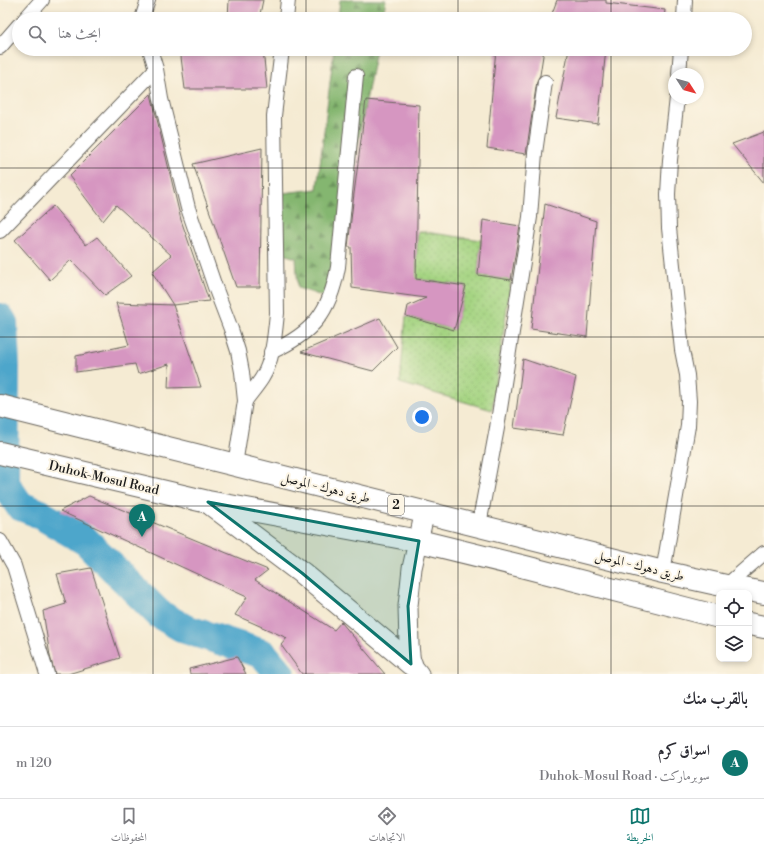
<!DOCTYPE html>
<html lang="ar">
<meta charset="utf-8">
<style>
body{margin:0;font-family:"Libre Bodoni",Amiri,serif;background:#f7f7f7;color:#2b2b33;direction:rtl}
.controls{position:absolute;right:12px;bottom:12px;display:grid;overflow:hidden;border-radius:8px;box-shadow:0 2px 6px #0003}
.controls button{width:36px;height:36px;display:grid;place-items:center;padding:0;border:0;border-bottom:1px solid #e1e1e2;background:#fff;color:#2b2b33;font:20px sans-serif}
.compass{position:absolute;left:668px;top:68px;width:36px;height:36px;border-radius:50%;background:#fff;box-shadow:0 2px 6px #0003;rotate:126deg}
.you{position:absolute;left:422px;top:417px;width:14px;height:14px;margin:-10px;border:3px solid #fff;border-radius:50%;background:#1a73e8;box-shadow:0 0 0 6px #1a73e833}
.badge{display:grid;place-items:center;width:26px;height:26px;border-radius:50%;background:#0f766e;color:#fff;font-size:13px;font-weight:700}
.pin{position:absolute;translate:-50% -33px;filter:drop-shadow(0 1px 2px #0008)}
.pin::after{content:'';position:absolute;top:21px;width:14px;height:12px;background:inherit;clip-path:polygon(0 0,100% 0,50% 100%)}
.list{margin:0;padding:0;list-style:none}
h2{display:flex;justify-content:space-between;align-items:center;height:52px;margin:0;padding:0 16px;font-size:17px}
h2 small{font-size:13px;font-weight:400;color:#7c7c81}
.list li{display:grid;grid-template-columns:26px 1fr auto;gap:12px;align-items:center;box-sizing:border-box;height:72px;padding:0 16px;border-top:1px solid #e1e1e2}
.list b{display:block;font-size:15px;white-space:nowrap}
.list p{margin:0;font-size:13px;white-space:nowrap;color:#7c7c81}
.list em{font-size:13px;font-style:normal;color:#7c7c81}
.icon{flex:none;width:22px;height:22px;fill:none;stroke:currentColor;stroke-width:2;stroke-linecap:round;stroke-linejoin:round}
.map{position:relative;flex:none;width:764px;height:674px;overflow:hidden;direction:ltr}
.search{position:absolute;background:#fff;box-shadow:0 2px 6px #0003;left:12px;right:12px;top:12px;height:44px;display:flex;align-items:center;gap:10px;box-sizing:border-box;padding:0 14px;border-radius:22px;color:#7c7c81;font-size:15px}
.sheet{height:124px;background:#fff}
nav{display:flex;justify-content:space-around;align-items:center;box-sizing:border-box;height:56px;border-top:1px solid #e1e1e2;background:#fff;font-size:11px;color:#7c7c81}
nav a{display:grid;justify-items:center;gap:2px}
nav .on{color:#0f766e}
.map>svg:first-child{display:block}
.grass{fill:url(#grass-dots);stroke:#60784f}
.forest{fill:url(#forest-firs);stroke:#506946}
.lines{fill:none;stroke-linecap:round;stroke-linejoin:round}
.river{stroke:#4ea6cb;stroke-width:30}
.building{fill:#d696c1}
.minor-casing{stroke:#68645c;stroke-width:16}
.secondary-casing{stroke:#68645c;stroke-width:21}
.trunk-casing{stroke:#68645c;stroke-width:24}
.minor{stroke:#fff;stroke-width:14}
.secondary{stroke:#fff;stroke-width:19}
.trunk{stroke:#fff;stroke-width:22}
.marked{fill:#0f766e;fill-opacity:0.2;stroke:#0f766e;stroke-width:3;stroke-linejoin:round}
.grid{fill:none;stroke:#1c1c1c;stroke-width:1;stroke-opacity:0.55}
.labels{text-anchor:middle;stroke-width:4;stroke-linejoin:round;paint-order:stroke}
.shield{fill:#fcf5e5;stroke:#5f5d58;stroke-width:1}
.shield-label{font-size:12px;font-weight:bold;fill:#1c1c1c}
.street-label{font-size:13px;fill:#1c1c1c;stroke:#fcf5e5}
</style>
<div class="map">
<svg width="764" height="674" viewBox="0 0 764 674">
<defs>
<pattern id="grass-dots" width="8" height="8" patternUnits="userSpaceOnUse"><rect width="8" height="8" fill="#a5d482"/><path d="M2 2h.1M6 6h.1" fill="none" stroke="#8db570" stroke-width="1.8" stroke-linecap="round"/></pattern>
<pattern id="forest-firs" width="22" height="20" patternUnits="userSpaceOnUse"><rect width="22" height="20" fill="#84b670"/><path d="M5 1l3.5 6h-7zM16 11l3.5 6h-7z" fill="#6b935b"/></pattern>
</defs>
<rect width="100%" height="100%" fill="#fcf5e5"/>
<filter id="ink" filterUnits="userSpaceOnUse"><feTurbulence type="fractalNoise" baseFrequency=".025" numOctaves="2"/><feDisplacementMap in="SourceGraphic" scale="8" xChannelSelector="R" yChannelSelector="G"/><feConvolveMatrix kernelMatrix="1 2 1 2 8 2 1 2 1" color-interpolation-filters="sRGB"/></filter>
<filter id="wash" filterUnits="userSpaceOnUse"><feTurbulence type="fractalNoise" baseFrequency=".012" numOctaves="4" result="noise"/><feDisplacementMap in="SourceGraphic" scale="16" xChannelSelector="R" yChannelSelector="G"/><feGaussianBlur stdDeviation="0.9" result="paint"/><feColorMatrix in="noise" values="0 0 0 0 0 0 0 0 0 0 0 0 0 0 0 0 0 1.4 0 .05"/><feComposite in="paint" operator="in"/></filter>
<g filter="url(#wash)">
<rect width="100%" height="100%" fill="#f5ebd3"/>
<path class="grass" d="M 418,231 L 481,240 L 478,275 L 511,280 L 492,410 L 400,383 L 406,316 L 454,330 L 466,286 L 415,279 Z"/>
<g class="forest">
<path d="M 340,0 L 386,0 L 382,19 L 338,19 Z"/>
<path d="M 334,49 L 376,49 L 328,298 L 298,288 L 296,258 L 280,253 L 283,193 L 317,189 Z"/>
</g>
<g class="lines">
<path class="river" d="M 0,318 L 3,323 L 5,367 L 4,482 L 20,506 L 36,512 L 86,541 L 159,614 L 185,629 L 263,654 L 280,674"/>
</g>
<g id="blocks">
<g class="building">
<path d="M 229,0 L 263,0 L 259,19 L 228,19 Z"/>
<path d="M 557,0 L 606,0 L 606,3 L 665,10 L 664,19 L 550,19 Z"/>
<path d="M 180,49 L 263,49 L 267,89 L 185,89 Z"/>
<path d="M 496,49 L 544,49 L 540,75 L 537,81 L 526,154 L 487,148 Z"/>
<path d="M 569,49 L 606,49 L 598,124 L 556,118 Z"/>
<path d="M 151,94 L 181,220 L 209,301 L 173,305 L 152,272 L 171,255 L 116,205 L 103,221 L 69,176 Z"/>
<path d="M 366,100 L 419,105 L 416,279 L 466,286 L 454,330 L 406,316 L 408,306 L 426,298 L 352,288 L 351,247 L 348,247 L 353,202 Z"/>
<path d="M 764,132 L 764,183 L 732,144 Z"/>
<path d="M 262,148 L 260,287 L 236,287 L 193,164 Z"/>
<path d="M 545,204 L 596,221 L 587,337 L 531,329 Z"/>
<path d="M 53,206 L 86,245 L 97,237 L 131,276 L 105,295 L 71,260 L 50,280 L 15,240 Z"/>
<path d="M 483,220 L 520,226 L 511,280 L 478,275 Z"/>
<path d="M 116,303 L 173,305 L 201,387 L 168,388 L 169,364 L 138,374 L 135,364 L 76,372 L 76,356 L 129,345 Z"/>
<path d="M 380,318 L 397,347 L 373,371 L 301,352 Z"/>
<path d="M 523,359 L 576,377 L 563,435 L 514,428 Z"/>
<path d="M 89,496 L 268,570 L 255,580 L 334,630 L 341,622 L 385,674 L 302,674 L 281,645 L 287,638 L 235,615 L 247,597 L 60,511 Z"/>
<path d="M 91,568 L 120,658 L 68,674 L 55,674 L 50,656 L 43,611 L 66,604 L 57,574 Z"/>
<path d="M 237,657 L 246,674 L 190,674 L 189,669 Z"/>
</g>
</g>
</g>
<g filter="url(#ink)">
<use href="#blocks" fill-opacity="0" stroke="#68645c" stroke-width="1"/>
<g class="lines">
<defs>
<g id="minor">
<path d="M 25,19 L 42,0"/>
<path d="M 142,19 L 148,0"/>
<path d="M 286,19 L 288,0"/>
<path d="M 684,19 L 685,0"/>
<path d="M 0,47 L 19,25"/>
<path d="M 150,49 L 156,69 L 161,99 L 188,208 L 215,287 L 231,329 L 238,351 L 242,372 L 245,401 L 235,465"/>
<path d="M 679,74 L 681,49"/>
<path d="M 0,231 L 156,69"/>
<path d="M 271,352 C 313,333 330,312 338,267 L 356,76"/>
<path d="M 245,401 C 250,394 257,386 262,378 C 273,361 275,333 277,313 L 274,116 L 282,49"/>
<path d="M 479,525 L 497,428 L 530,217 L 535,153 L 545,82"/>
<path d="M 0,541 L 14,566 L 47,674"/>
<path d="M 663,572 L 688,426 L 689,401 L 687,375 L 682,350 L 669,228 L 668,194 L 670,160 L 677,98"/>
<path d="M 726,586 L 764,553"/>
</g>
<path id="secondary" d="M 419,674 L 411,664 L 409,645 L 408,606 L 412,568 L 425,511"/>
<g id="trunk">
<path d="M 0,406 L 663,572 L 726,586 L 764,593"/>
<path d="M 0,453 L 208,502 L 419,541 L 525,567 L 719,617"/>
<path d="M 212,505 L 302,573 L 411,664"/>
<path d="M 749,624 L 764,627"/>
</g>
</defs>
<use href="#minor" class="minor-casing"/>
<use href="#secondary" class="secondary-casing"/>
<use href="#trunk" class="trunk-casing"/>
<use href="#minor" class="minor"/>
<use href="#secondary" class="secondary"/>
<use href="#trunk" class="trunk"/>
</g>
</g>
<path class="marked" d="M 208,502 L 419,541 L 408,606 L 411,664 L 302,573 Z"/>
<path class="grid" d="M 153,0 L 153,19M 306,0 L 306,19M 458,0 L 458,19M 611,0 L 611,19M 153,49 L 153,674M 306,49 L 306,674M 458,49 L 458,674M 611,49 L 611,674M 0,168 L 764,168M 0,337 L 764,337M 0,506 L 764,506"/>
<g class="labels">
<rect class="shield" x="388" y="495" width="16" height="20" rx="3"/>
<g class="shield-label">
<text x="396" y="509">2</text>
</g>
<g class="street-label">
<text transform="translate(104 477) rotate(13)" y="5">Duhok-Mosul Road</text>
<text transform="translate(326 487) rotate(14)" y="5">طريق دهوك - الموصل</text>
<text transform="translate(640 565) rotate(14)" y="5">طريق دهوك - الموصل</text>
</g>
</g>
</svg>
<div class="controls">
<button><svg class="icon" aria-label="locate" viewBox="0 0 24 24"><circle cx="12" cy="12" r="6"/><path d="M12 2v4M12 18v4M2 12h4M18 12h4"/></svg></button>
<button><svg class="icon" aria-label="layers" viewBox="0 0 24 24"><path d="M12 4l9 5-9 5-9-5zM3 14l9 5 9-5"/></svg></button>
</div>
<svg class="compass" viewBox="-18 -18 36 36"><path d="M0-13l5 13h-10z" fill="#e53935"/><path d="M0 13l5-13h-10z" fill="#7c7c81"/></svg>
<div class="you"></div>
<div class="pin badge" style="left:142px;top:537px">A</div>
<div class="search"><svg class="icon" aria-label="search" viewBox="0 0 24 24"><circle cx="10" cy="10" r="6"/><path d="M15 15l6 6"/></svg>ابحث هنا</div>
</div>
<section class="sheet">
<h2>بالقرب منك<small></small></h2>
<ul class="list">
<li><span class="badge">A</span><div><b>اسواق كرم</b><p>سوبرماركت · Duhok-Mosul Road</p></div><em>120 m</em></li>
</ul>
</section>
<nav>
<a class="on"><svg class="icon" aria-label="map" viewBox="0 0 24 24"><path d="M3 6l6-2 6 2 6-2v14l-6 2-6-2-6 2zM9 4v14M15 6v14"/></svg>الخريطة</a>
<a><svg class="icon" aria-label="directions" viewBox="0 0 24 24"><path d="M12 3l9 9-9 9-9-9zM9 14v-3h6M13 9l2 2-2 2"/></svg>الاتجاهات</a>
<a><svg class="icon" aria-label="saved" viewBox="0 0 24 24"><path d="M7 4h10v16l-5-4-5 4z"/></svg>المحفوظات</a>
</nav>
